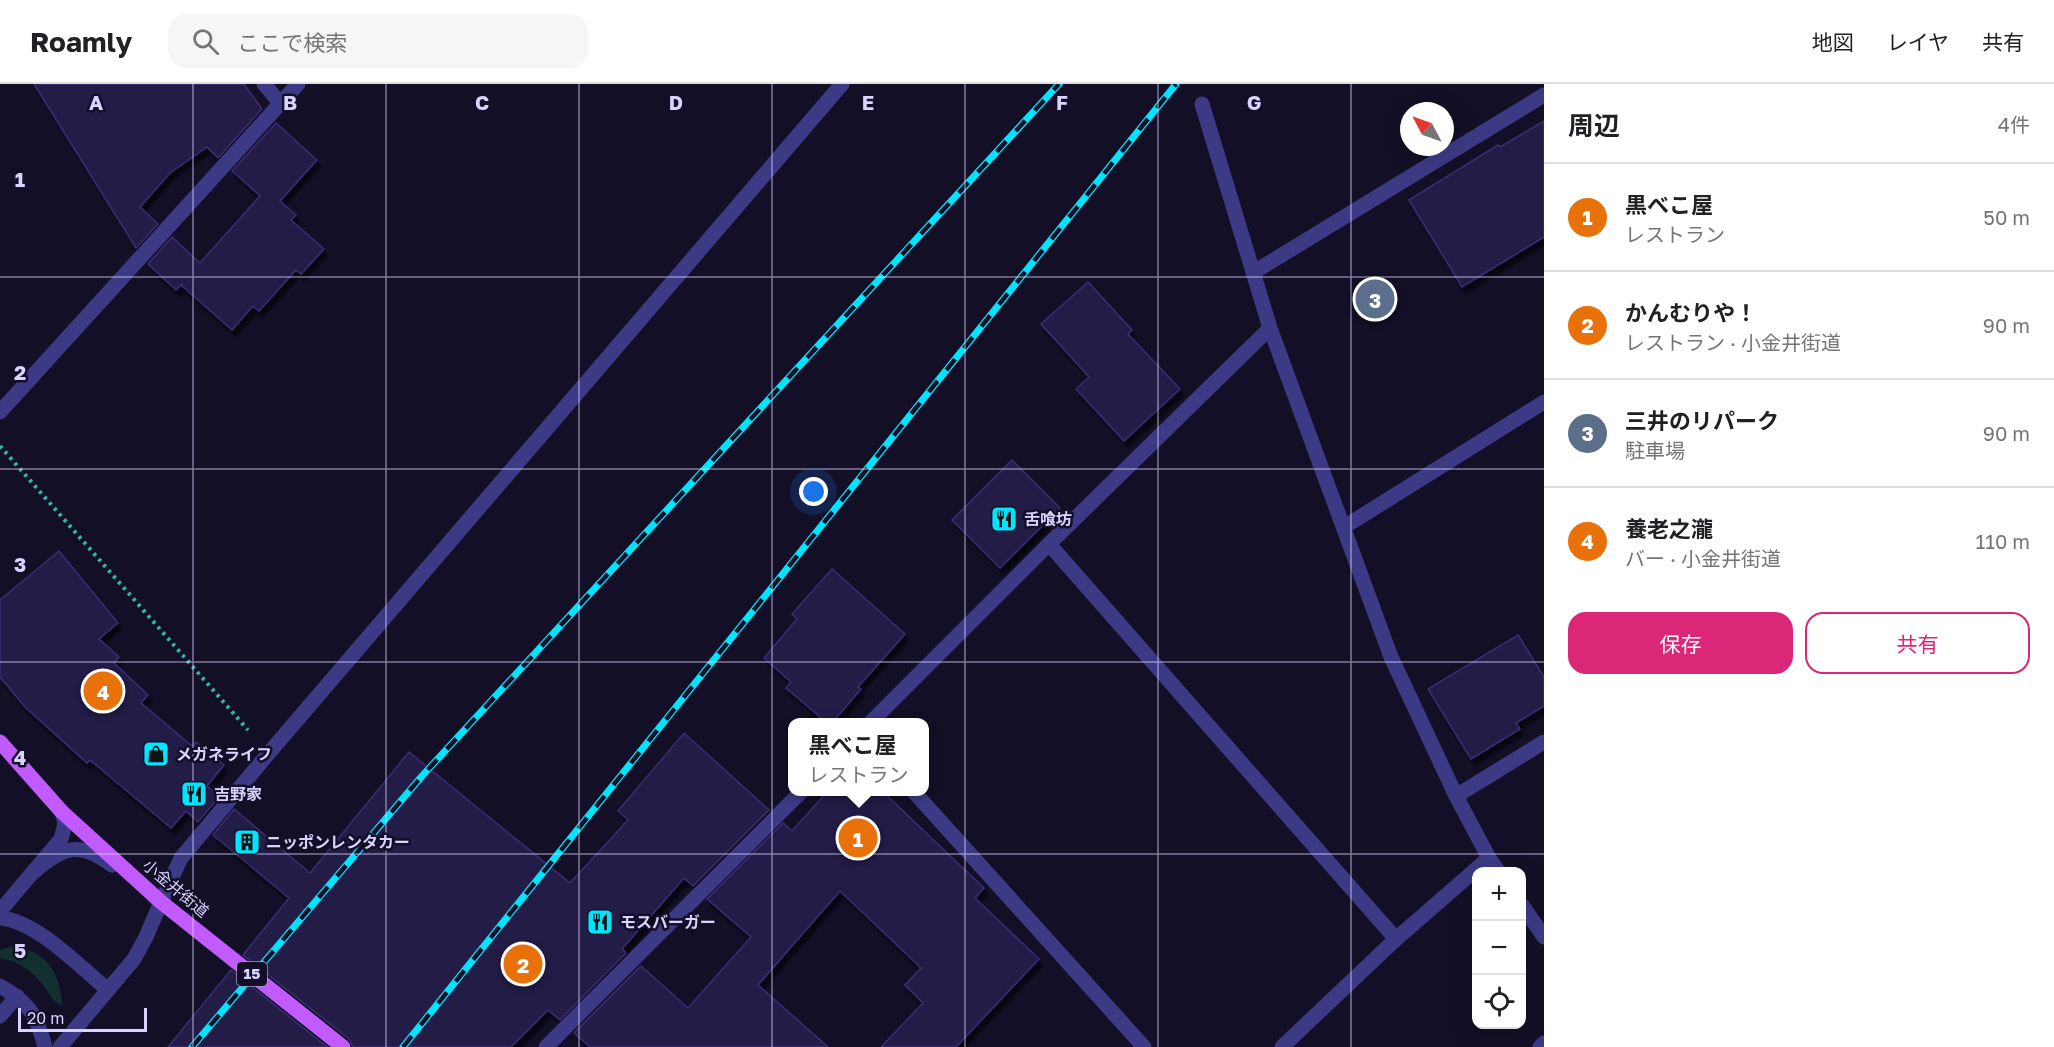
<!DOCTYPE html>
<html lang="ja">
<meta charset="utf-8">
<style>
body{margin:0;font-family:"Golos Text","Noto Sans JP",sans-serif;background:#f6f6f6;color:#202124}
.controls{position:absolute;right:18px;bottom:18px;display:grid;overflow:hidden;border-radius:12px;box-shadow:0 6px 24px #0002}
.controls button{width:54px;height:54px;display:grid;place-items:center;padding:0;border:0;border-bottom:2px solid #e0e0e0;background:#fff;color:#202124;font:30px sans-serif}
.compass{position:absolute;left:1400px;top:18px;width:54px;height:54px;border-radius:50%;background:#fff;box-shadow:0 6px 24px #0002;rotate:311deg}
.scale{position:absolute;left:18px;bottom:15px;width:129px;box-sizing:border-box;padding-left:6px;border:3px solid #d9d4ff;border-top:0;font-size:16px;line-height:21px;white-space:nowrap;color:#d9d4ff;-webkit-text-stroke:4px #130f26;paint-order:stroke}
.you{position:absolute;left:814px;top:408px;width:21px;height:21px;margin:-15px;border:4px solid #fff;border-radius:50%;background:#1a73e8;box-shadow:0 0 0 9px #1a73e833}
.badge{display:grid;place-items:center;width:39px;height:39px;border-radius:50%;background:#db2777;color:#fff;font-size:20px;font-weight:700}
.pin{position:absolute;translate:-50% -50%;border:3px solid #fff;box-shadow:0 2px 6px #0006}
.popup{position:absolute;left:788px;top:634px;width:141px;height:78px;box-sizing:border-box;display:grid;place-content:center;border-radius:12px;background:#fff;filter:drop-shadow(0 2px 4px #0005);font-size:20px;white-space:nowrap;color:#757577}
.popup b{font-size:22px;color:#202124}
.popup::after{content:'';position:absolute;left:50%;top:100%;margin-left:-12px;border:12px solid transparent;border-top-color:#fff}
.list{margin:0;padding:0;list-style:none}
h2{display:flex;justify-content:space-between;align-items:center;height:78px;margin:0;padding:0 24px;font-size:26px}
h2 small{font-size:20px;font-weight:400;color:#757577}
.list li{display:grid;grid-template-columns:39px 1fr auto;gap:18px;align-items:center;box-sizing:border-box;height:108px;padding:0 24px;border-top:2px solid #e0e0e0}
.list b{display:block;font-size:22px;white-space:nowrap}
.list p{margin:0;font-size:20px;white-space:nowrap;color:#757577}
.list em{font-size:20px;font-style:normal;color:#757577}
.actions{display:flex;gap:12px;padding:18px 24px}
.actions a{flex:1;padding:14px 0;border:2px solid #db2777;border-radius:18px;text-align:center;font-size:21px;color:#db2777}
.actions .main{background:#db2777;color:#fff}
.icon{flex:none;width:33px;height:33px;fill:none;stroke:currentColor;stroke-width:2;stroke-linecap:round;stroke-linejoin:round}
.map{position:relative;flex:none;width:1544px;height:963px;overflow:hidden}
header{display:flex;align-items:center;gap:36px;box-sizing:border-box;height:84px;padding:0 30px;background:#fff;border-bottom:2px solid #e0e0e0}
header strong{font-size:28px}
nav{display:flex;gap:33px;margin-inline-start:auto;font-size:21px}
.search{width:420px;height:54px;background:#f6f6f6;display:flex;align-items:center;gap:15px;box-sizing:border-box;padding:0 21px;border-radius:18px;color:#757577;font-size:22px}
main{display:flex}
aside{flex:1;background:#fff}
.map>svg:first-child{display:block}
.green{fill:#12302f}
.building{fill:#241b47;stroke:#3b2d73;stroke-width:1.5;filter:url(#shadow)}
.lines{fill:none;stroke-linecap:round;stroke-linejoin:round}
.path{stroke:#2fb8b0;stroke-width:4;stroke-dasharray:3 4.5;stroke-linecap:butt}
.service{stroke:#3d3a85;stroke-width:15}
.minor{stroke:#3d3a85;stroke-width:15}
.tertiary{stroke:#3d3a85;stroke-width:15}
.primary{stroke:#c25bff;stroke-width:15}
.rail-casing{stroke:#00e5ff;stroke-width:7}
.rail{stroke:#130f26;stroke-width:4.5;stroke-dasharray:14;stroke-linecap:butt}
.grid{fill:none;stroke:#d9d4ff;stroke-width:1.5;stroke-opacity:0.55}
.labels{text-anchor:middle;stroke-width:5;stroke-linejoin:round;paint-order:stroke}
.shield{fill:#130f26;stroke:#9e99be;stroke-width:1.5}
.shield-label{font-size:15px;font-weight:bold;fill:#d9d4ff}
.poi-label{font-size:16px;font-weight:bold;fill:#d9d4ff;stroke:#130f26;text-anchor:start}
.street-label{font-size:16px;fill:#d9d4ff;stroke:#130f26}
.grid-label{font-size:20px;text-anchor:middle;font-weight:bold;fill:#d9d4ff;stroke:#130f26;stroke-width:5;stroke-linejoin:round;paint-order:stroke}
</style>
<header>
<strong>Roamly</strong>
<div class="search"><svg class="icon" aria-label="search" viewBox="0 0 24 24"><circle cx="10" cy="10" r="6"/><path d="M15 15l6 6"/></svg>ここで検索</div>
<nav><a>地図</a><a>レイヤ</a><a>共有</a></nav>
</header>
<main>
<div class="map">
<svg width="1544" height="963" viewBox="0 0 1544 963">
<defs>
<filter id="shadow"><feDropShadow dx="3.5" dy="6" stdDeviation="1.5" flood-color="#0009"/></filter>
</defs>
<rect width="100%" height="100%" fill="#130f26"/>
<path class="green" d="M 11,862 C 46,866 60,887 62,921 C 52,917 51,913 46,905 C 35,889 20,877 0,874 L 0,866 Z"/>
<g class="building">
<path d="M 34,0 L 244,0 L 262,25 L 218,74 L 207,63 L 170,89 L 140,123 L 158,140 L 136,164 Z"/>
<path d="M 1544,37 L 1544,153 L 1462,203 L 1409,116 L 1498,61 L 1500,63 Z"/>
<path d="M 276,39 L 317,76 L 280,117 L 296,131 L 291,136 L 324,165 L 301,190 L 296,186 L 259,227 L 253,222 L 232,246 L 181,201 L 183,199 L 176,206 L 148,180 L 172,153 L 200,179 L 260,112 L 232,87 Z"/>
<path d="M 1088,198 L 1132,246 L 1128,250 L 1180,305 L 1124,357 L 1076,305 L 1089,293 L 1041,240 Z"/>
<path d="M 1012,376 L 1060,424 L 1000,484 L 952,436 Z"/>
<path d="M 59,467 L 118,539 L 99,555 L 119,573 L 114,579 L 148,611 L 141,619 L 192,662 L 196,658 L 224,681 L 207,702 L 219,713 L 198,738 L 186,727 L 171,744 L 90,676 L 87,679 L 25,623 L 0,593 L 0,516 Z"/>
<path d="M 832,485 L 905,550 L 858,603 L 861,605 L 832,639 L 827,639 L 786,604 L 791,598 L 764,574 L 797,535 L 792,530 Z"/>
<path d="M 1518,551 L 1544,593 L 1544,622 L 1516,639 L 1520,645 L 1471,675 L 1428,605 Z"/>
<path d="M 684,649 L 769,726 L 693,802 L 684,794 L 622,865 L 626,869 L 560,936 L 548,926 L 511,963 L 353,963 L 349,955 L 243,871 L 289,814 L 213,751 L 234,725 L 310,789 L 409,668 L 570,799 L 628,736 L 618,727 Z"/>
<path d="M 827,708 L 883,708 L 984,804 L 975,814 L 1039,875 L 956,963 L 881,963 L 923,919 L 905,901 L 921,884 L 840,807 L 758,901 L 828,963 L 590,963 L 574,949 L 641,882 L 688,924 L 751,853 L 707,815 L 783,739 L 792,747 Z"/>
<path d="M 231,886 L 327,963 L 168,963 Z"/>
</g>
<g class="lines">
<path class="path" d="M 0,362 L 248,646"/>
<g class="service">
<path d="M 264,0 L 280,19"/>
<path d="M 1049,460 L 1396,855"/>
<path d="M 0,834 C 37,837 80,883 108,906"/>
<path d="M 0,932 L 17,912"/>
<path d="M 1540,963 L 1544,959"/>
</g>
<g class="minor">
<path d="M 1202,20 L 1270,244 L 1391,573 L 1456,712 L 1489,774 L 1499,788"/>
<path d="M 1254,188 L 1544,11"/>
<path d="M 0,328 L 298,0"/>
<path d="M 1344,443 L 1544,318"/>
<path d="M 871,638 L 1049,460 L 1270,244"/>
<path d="M 914,708 L 1144,963"/>
<path d="M 1456,712 L 1544,658"/>
<path d="M 161,818 L 181,774 L 268,670 L 842,0"/>
<path d="M 1522,821 L 1544,853"/>
<path d="M 0,902 C 29,918 37,932 45,963"/>
<path d="M 546,963 L 801,708"/>
<path d="M 1282,963 L 1396,855 L 1489,774"/>
</g>
<g class="tertiary">
<path d="M 35,787 C 64,762 80,757 112,781"/>
<path d="M 0,827 L 61,755 L 65,740 L 62,728"/>
<path d="M 60,963 L 134,875 L 146,853 L 161,818 L 153,811"/>
</g>
<path class="primary" d="M 0,658 L 62,728 L 161,818 L 343,963"/>
<defs>
<g id="rail">
<path d="M 192,963 L 422,692 L 1059,0"/>
<path d="M 403,963 L 1176,0"/>
</g>
</defs>
<use href="#rail" class="rail-casing"/>
<use href="#rail" class="rail"/>
</g>
<path class="grid" d="M 193,0 L 193,963M 386,0 L 386,963M 579,0 L 579,963M 772,0 L 772,963M 965,0 L 965,963M 1158,0 L 1158,963M 1351,0 L 1351,963M 0,193 L 1544,193M 0,385 L 1544,385M 0,578 L 1544,578M 0,770 L 1544,770"/>
<defs>
<symbol id="restaurant-square" viewBox="-11 -11 22 22"><rect x="-9" y="-9" width="18" height="18" rx="4" fill="#00e5ff" stroke="#130f26"/><path d="M-5-6h1v4h1v-4h1v4h1v-4h1v5L-1.5 .5V6h-2V.5L-5-1ZM5-6V6H3V1.5H1.5Q1.5-4 5-6Z" fill="#111"/></symbol>
<symbol id="shop-square" viewBox="-11 -11 22 22"><rect x="-9" y="-9" width="18" height="18" rx="4" fill="#00e5ff" stroke="#130f26"/><path d="M-5-2.5h2.3a2.7 3.5 0 0 1 5.4 0H5L5.5 6h-11ZM-1.5-2.5h3a1.5 2.3 0 0 0-3 0Z" fill="#111"/></symbol>
<symbol id="building-square" viewBox="-11 -11 22 22"><rect x="-9" y="-9" width="18" height="18" rx="4" fill="#00e5ff" stroke="#130f26"/><path d="M-4-6H4V6H1V3H-1V6H-4ZM-2.5-4.3h1.7v1.8h-1.7ZM.8-4.3h1.7v1.8H.8ZM-2.5-1h1.7V.8h-1.7ZM.8-1h1.7V.8H.8Z" fill="#111"/></symbol>
</defs>
<g fill-rule="evenodd">
<use href="#restaurant-square" x="989" y="420" width="30" height="30"/>
<use href="#shop-square" x="141" y="655" width="30" height="30"/>
<use href="#restaurant-square" x="179" y="695" width="30" height="30"/>
<use href="#building-square" x="232" y="743" width="30" height="30"/>
<use href="#restaurant-square" x="585" y="823" width="30" height="30"/>
</g>
<g class="labels">
<rect class="shield" x="237" y="878" width="30" height="24" rx="4.5"/>
<g class="shield-label">
<text x="252" y="895">15</text>
</g>
<g class="poi-label">
<text x="1024" y="441">舌喰坊</text>
<text x="176" y="676">メガネライフ</text>
<text x="214" y="716">吉野家</text>
<text x="266" y="764">ニッポンレンタカー</text>
<text x="620" y="844">モスバーガー</text>
</g>
<g class="street-label">
<text transform="translate(176 804) rotate(40)" y="6">小金井街道</text>
</g>
</g>
<g class="grid-label">
<text x="96" y="26">A</text>
<text x="290" y="26">B</text>
<text x="482" y="26">C</text>
<text x="676" y="26">D</text>
<text x="868" y="26">E</text>
<text x="1062" y="26">F</text>
<text x="1254" y="26">G</text>
<text x="20" y="103">1</text>
<text x="20" y="296">2</text>
<text x="20" y="488">3</text>
<text x="20" y="681">4</text>
<text x="20" y="874">5</text>
</g>
</svg>
<div class="controls">
<button>+</button>
<button>−</button>
<button><svg class="icon" aria-label="locate" viewBox="0 0 24 24"><circle cx="12" cy="12" r="6"/><path d="M12 2v4M12 18v4M2 12h4M18 12h4"/></svg></button>
</div>
<svg class="compass" viewBox="-18 -18 36 36"><path d="M0-13l5 13h-10z" fill="#e53935"/><path d="M0 13l5-13h-10z" fill="#757577"/></svg>
<div class="scale">20 m</div>
<div class="you"></div>
<div class="pin badge" style="left:858px;top:754px;background:#e8710a">1</div>
<div class="popup"><b>黒べこ屋</b>レストラン</div>
<div class="pin badge" style="left:523px;top:880px;background:#e8710a">2</div>
<div class="pin badge" style="left:1375px;top:215px;background:#5c6f8a">3</div>
<div class="pin badge" style="left:103px;top:607px;background:#e8710a">4</div>
</div>
<aside>
<h2>周辺<small>4件</small></h2>
<ul class="list">
<li><span class="badge" style="background:#e8710a">1</span><div><b>黒べこ屋</b><p>レストラン</p></div><em>50 m</em></li>
<li><span class="badge" style="background:#e8710a">2</span><div><b>かんむりや！</b><p>レストラン · 小金井街道</p></div><em>90 m</em></li>
<li><span class="badge" style="background:#5c6f8a">3</span><div><b>三井のリパーク</b><p>駐車場</p></div><em>90 m</em></li>
<li><span class="badge" style="background:#e8710a">4</span><div><b>養老之瀧</b><p>バー · 小金井街道</p></div><em>110 m</em></li>
</ul>
<div class="actions"><a class="main">保存</a><a>共有</a></div>
</aside>
</main>
